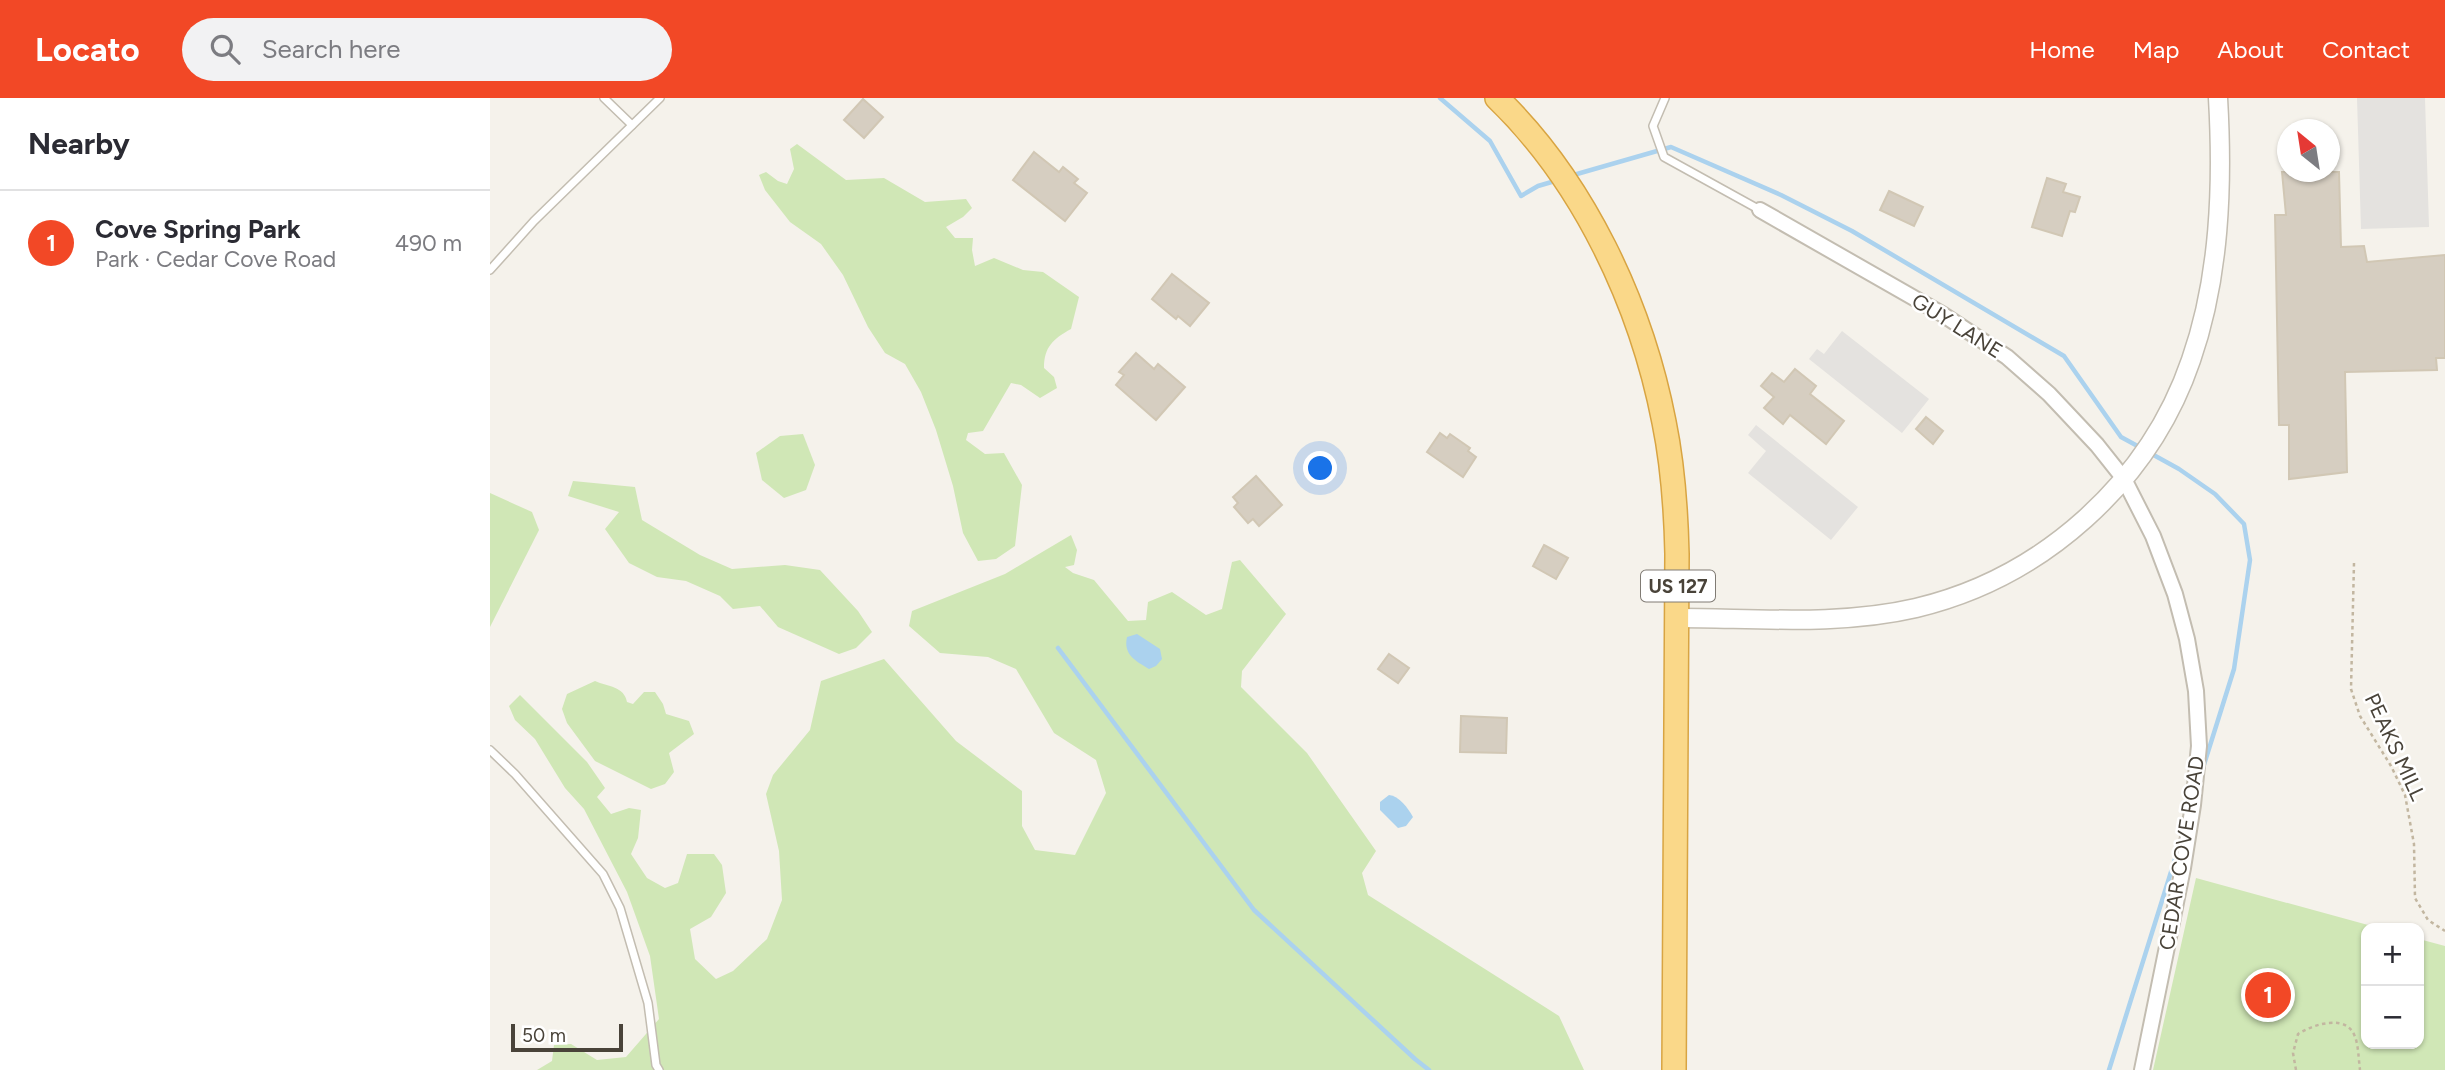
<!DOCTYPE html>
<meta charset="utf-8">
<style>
body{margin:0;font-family:Figtree,sans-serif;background:#f2f2f3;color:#2b2b33}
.controls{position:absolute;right:21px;bottom:21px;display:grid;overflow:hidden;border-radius:14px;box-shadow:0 2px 5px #0004}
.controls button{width:63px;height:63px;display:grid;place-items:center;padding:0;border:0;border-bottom:2px solid #e1e1e2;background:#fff;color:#2b2b33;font:35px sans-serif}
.compass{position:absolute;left:1787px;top:21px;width:63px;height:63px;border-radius:50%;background:#fff;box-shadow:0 2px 5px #0004;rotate:330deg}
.scale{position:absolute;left:21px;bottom:18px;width:112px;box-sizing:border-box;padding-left:7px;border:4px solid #494339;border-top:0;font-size:19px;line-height:24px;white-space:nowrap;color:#494339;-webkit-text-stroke:5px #fff;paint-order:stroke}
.you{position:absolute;left:831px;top:371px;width:24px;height:24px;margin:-18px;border:5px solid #fff;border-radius:50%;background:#1a73e8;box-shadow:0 0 0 10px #1a73e833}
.badge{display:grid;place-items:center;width:46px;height:46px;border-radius:50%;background:#f24826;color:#fff;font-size:23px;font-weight:700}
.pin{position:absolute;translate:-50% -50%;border:4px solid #fff;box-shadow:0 2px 7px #0006}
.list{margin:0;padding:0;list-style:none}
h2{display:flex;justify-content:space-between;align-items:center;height:91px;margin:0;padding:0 28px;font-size:30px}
h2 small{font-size:23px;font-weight:400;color:#7c7c81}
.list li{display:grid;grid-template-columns:46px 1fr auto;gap:21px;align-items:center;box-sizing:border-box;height:105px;padding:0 28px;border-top:2px solid #e1e1e2}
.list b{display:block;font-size:26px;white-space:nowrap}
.list p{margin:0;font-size:23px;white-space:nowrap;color:#7c7c81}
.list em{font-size:23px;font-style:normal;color:#7c7c81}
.icon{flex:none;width:38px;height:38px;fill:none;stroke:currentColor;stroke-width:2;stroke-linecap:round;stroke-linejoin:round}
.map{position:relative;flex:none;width:1955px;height:972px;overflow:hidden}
header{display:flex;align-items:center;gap:42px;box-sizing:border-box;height:98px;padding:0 35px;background:#f24826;color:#fff}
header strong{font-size:33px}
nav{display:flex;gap:38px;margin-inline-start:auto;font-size:24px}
.search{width:490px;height:63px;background:#f2f2f3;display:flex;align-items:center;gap:18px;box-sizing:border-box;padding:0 24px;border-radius:38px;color:#7c7c81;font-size:26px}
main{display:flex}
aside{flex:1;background:#fff}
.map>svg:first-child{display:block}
.green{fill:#d0e7b6}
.parking{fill:#e4e2df}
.water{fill:#abd2ee}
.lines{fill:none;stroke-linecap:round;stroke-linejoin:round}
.stream{stroke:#abd2ee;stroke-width:4.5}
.building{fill:#d6cec1;stroke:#d1c7b4;stroke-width:2}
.service-casing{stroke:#c3bdb1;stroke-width:10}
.minor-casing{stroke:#c3bdb1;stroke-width:18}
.tertiary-casing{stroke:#c3bdb1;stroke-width:21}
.trunk-casing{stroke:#d8a442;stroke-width:26}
.path{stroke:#c2b6a0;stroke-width:2.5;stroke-dasharray:3.5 3.5;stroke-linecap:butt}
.service{stroke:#fff;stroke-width:7}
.minor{stroke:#fff;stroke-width:14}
.tertiary{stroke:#fff;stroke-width:18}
.trunk{stroke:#fad889;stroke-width:23}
.labels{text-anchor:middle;stroke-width:5;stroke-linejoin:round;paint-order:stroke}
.shield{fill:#fff;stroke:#807b74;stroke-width:2}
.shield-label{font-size:19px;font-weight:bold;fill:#494339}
.street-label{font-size:21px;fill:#494339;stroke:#fff}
</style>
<header>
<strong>Locato</strong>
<div class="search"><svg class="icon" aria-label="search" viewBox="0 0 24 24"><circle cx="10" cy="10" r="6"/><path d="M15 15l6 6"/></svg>Search here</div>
<nav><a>Home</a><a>Map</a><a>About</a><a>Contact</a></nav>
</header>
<main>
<aside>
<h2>Nearby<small></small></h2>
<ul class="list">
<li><span class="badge">1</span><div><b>Cove Spring Park</b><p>Park · Cedar Cove Road</p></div><em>490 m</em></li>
</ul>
</aside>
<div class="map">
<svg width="1955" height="972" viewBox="0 0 1955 972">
<rect width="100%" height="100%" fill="#f5f2eb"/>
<g class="green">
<path d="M 307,46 L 356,82 L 394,80 L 435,104 L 476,101 L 482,110 L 473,119 L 456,129 L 465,140 L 483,140 L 482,152 L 485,168 L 504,160 L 533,172 L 553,174 L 589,199 L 581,231 C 563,241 554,249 554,270 L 564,279 L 567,290 L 550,300 L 531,287 L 521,285 L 493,333 L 478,335 L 476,342 L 495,356 L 514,355 L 532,387 L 525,448 L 506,461 L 488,463 L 473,435 L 463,388 L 446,332 L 431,294 L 415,266 L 395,255 L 378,229 L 353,177 L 331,146 L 300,124 L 275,92 L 269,77 L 276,74 L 288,83 L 297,86 L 304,71 L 300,51 Z"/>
<path d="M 313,336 L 325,367 L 316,392 L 294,400 L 272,382 L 266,355 L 290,338 Z"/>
<path d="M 83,383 L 145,389 L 152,422 L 210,457 L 242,471 L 295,467 L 330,472 L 368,513 L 382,534 L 366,550 L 349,556 L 288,529 L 270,508 L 243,511 L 230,498 L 196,483 L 167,479 L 139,465 L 115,431 L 129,414 L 78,398 Z"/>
<path d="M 0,395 L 42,414 L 49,432 L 0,529 Z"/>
<path d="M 581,437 L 587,452 L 584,467 L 575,469 L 583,475 L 604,482 L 638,523 L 656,522 L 658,504 L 682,494 L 716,517 L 732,511 L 742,464 L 750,462 L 796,516 L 752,573 L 751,589 L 817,655 L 886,753 L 872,775 L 878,797 L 1069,918 L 1094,972 L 47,972 L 62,963 L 64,947 L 81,946 L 107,962 L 136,959 L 169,921 L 160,858 L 137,794 L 94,711 L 75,690 L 45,641 L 25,622 L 19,608 L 30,597 L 97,664 L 115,690 L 107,699 L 121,716 L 139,710 L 151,712 L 148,740 L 141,756 L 157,780 L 175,790 L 188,785 L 197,756 L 224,756 L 232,767 L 236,795 L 221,819 L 200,831 L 205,861 L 226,881 L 243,873 L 277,841 L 292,802 L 289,753 L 276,696 L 283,677 L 320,632 L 331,583 L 394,561 L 466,643 L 532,693 L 532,728 L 545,752 L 585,757 L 616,695 L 606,662 L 564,635 L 526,571 L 498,559 L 450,555 L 419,528 L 422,513 L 515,476 Z"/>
<path d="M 105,583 C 118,589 134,588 137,604 L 143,606 L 154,594 L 165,594 L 173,606 L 176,616 L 199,623 L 204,636 L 179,655 L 184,674 L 175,686 L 161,691 L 105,663 L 77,625 L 72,611 L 77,596 Z"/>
<path d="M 1706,780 L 1889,830 L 1876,830 L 1876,946 L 1929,946 L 1929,841 L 1955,848 L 1955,972 L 1663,972 Z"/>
</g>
<g class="parking">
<path d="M 1867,0 L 1935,0 L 1939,129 L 1871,131 Z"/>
<path d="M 1352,233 L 1439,301 L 1412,335 L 1319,261 L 1327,251 L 1334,256 Z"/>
<path d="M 1266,327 L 1368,409 L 1341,442 L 1258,375 L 1276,353 L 1258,337 Z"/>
</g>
<g class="water">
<path d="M 647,536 L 670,551 L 672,561 L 666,568 L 659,571 C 646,563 633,557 637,539 Z"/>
<path d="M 899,697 C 909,698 918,710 923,719 L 916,728 L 908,730 L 890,712 L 890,704 Z"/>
</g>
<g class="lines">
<g class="stream">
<path d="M 950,0 L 1000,43 L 1031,98 L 1048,88 L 1065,83"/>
<path d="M 1080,78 L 1181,49 L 1291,97 L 1362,133 L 1574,258 L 1631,339 L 1653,351"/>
<path d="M 1660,355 L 1689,371 L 1725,396 L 1754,426 L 1760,462 L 1744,571 L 1712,673"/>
<path d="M 568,550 L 764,812 L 925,961 L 939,972"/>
<path d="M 1619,972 L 1691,742"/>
</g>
</g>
<g class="building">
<path d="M 373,1 L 393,19 L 374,40 L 354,22 Z"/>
<path d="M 544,54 L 569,74 L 573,69 L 588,81 L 584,85 L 597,95 L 575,123 L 523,82 Z"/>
<path d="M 1792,74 L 1849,74 L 1851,149 L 1874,148 L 1877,164 L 1955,157 L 1955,260 L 1946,260 L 1947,272 L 1855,274 L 1857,374 L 1799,381 L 1799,327 L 1789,327 L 1785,117 L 1796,117 Z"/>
<path d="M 1557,80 L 1576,86 L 1573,94 L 1590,99 L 1585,114 L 1580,113 L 1572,138 L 1542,129 Z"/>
<path d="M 1399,93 L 1433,109 L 1424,128 L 1390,112 Z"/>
<path d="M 682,176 L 719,205 L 700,228 L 688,218 L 686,221 L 662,201 Z"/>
<path d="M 646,255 L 664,271 L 668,266 L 695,289 L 666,322 L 626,287 L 634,277 L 629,274 Z"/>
<path d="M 1305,271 L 1326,288 L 1320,296 L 1354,323 L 1336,346 L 1300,317 L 1293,326 L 1274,310 L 1284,299 L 1271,288 L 1282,275 L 1294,284 Z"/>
<path d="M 1436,319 L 1453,333 L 1443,346 L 1426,331 Z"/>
<path d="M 950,335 L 957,340 L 960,336 L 980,350 L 978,353 L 986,359 L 973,379 L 937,354 Z"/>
<path d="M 766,378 L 792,407 L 769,428 L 763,421 L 758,425 L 744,409 L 748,405 L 743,399 Z"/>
<path d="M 1054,447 L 1078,460 L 1066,481 L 1043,468 Z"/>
<path d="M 899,556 L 919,570 L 908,585 L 888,571 Z"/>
<path d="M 971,618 L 1017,620 L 1016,655 L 970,654 Z"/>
</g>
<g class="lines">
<defs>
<g id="service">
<path d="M 114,0 L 142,27"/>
<path d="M 1175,0 L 1163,28 L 1174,59 L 1270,112"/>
<path d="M 0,172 L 44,123 L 170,0"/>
<path d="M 0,652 L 25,676 L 113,776 L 130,810 L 158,905 L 166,967 L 169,972"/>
</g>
<path id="minor" d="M 1270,112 L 1452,216 L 1517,259 L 1559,296 L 1607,347 L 1634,381 L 1663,438 L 1685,496 L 1697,541 L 1706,593 L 1709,648 L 1703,707 L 1693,770 L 1652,972"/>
<path id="tertiary" d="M 1188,520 C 1266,520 1349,528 1426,510 C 1552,480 1659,385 1701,262 C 1730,179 1733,87 1728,0"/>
<path id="trunk" d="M 1007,0 C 1094,84 1151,206 1174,324 C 1183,368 1186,412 1187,456 L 1184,972"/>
</defs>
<use href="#service" class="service-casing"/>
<use href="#minor" class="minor-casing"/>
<use href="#tertiary" class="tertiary-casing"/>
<use href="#trunk" class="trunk-casing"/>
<g class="path">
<path d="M 1864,465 L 1861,591 L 1870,618 L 1901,668 L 1915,697 L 1924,746 L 1925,800 L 1938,822 L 1955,833"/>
<path d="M 1806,972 L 1803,955 L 1808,936 C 1818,930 1828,926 1839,925 C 1870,922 1867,949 1870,972"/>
</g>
<use href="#service" class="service"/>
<use href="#minor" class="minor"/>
<use href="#tertiary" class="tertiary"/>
<use href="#trunk" class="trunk"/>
</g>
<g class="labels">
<rect class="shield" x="1151" y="472.5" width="74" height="31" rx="5"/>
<g class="shield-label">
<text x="1188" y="495">US 127</text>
</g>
<g class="street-label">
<text transform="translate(1467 228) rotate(32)" y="7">GUY LANE</text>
<text transform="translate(1905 649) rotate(65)" y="7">PEAKS MILL</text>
<text transform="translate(1692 755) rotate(-81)" y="7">CEDAR COVE ROAD</text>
</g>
</g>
</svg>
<div class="controls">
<button>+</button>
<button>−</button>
</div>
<svg class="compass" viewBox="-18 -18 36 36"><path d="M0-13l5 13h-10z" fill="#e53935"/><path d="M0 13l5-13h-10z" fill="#7c7c81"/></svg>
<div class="scale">50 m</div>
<div class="you"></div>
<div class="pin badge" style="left:1778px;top:897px">1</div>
</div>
</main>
